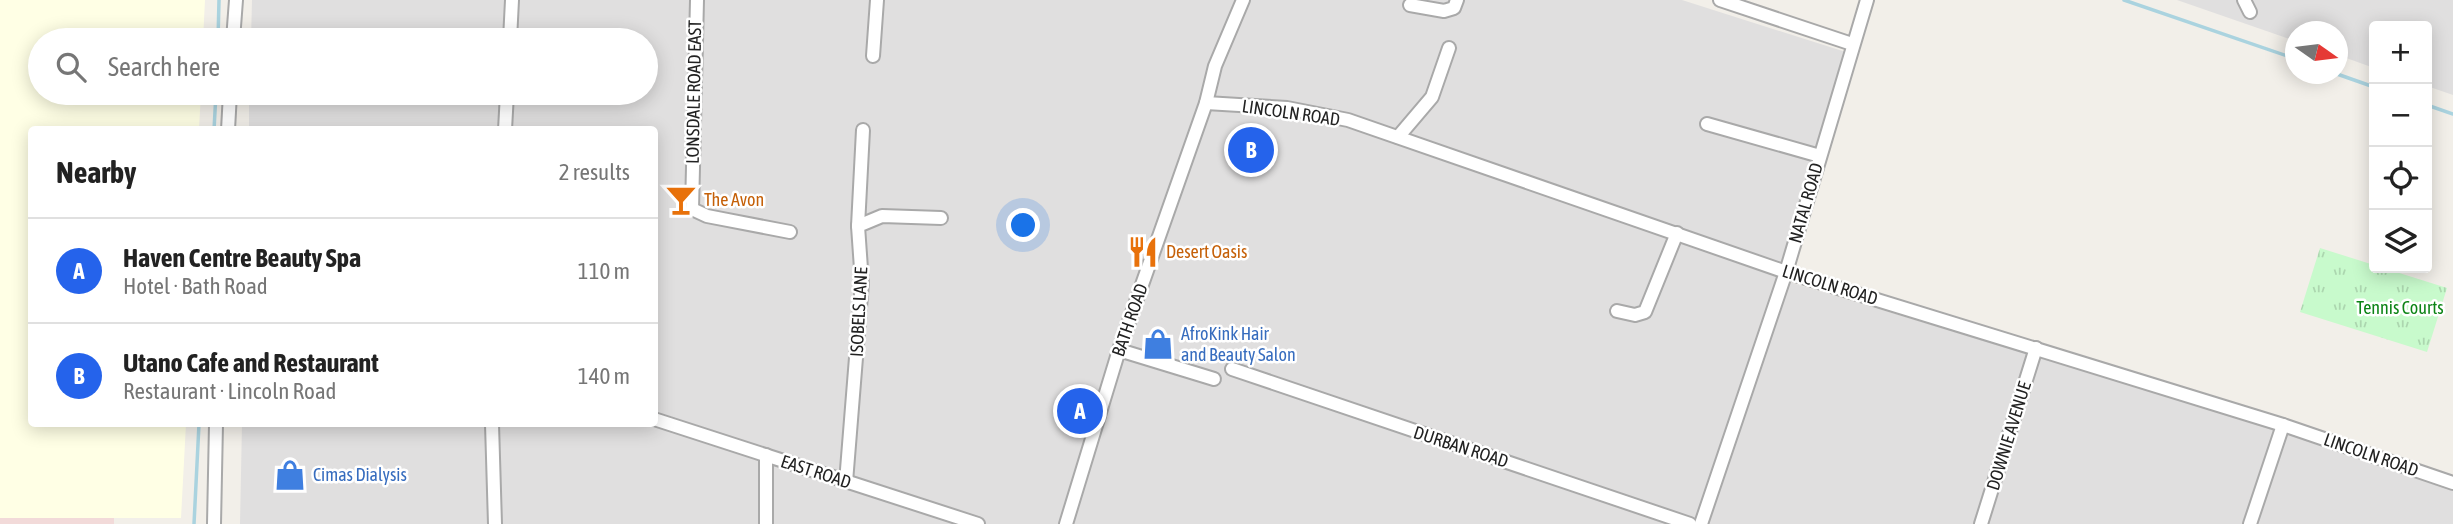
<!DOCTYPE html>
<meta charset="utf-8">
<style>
body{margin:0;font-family:"Asap Condensed",sans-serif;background:#f2f2f2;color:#222}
.controls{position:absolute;right:21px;top:21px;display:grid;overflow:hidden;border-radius:7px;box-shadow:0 4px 18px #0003}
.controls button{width:63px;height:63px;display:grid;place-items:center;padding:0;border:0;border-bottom:2px solid #e0e0e0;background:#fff;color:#222;font:35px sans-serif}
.compass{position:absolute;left:2285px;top:21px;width:63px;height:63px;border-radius:50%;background:#fff;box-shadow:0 4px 18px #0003;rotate:104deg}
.you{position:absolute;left:1024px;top:226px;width:24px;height:24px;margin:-18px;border:5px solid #fff;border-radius:50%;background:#1a73e8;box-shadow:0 0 0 10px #1a73e833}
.badge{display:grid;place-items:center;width:46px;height:46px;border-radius:50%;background:#2563eb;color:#fff;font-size:23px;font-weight:700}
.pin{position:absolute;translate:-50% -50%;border:4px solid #fff;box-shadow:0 2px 7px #0006}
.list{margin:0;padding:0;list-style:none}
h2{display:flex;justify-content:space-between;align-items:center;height:91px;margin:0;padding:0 28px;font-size:30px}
h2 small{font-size:23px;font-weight:400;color:#767676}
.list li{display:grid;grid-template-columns:46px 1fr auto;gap:21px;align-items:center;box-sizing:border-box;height:105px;padding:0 28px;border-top:2px solid #e0e0e0}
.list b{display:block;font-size:26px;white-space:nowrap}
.list p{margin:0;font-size:23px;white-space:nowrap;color:#767676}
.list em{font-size:23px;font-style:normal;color:#767676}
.icon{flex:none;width:38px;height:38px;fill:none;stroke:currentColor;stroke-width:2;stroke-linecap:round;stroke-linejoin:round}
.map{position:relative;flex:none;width:2453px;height:524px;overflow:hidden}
.search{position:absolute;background:#fff;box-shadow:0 4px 18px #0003;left:28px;top:28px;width:630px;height:77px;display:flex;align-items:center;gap:18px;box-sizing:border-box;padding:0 24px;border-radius:38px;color:#767676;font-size:26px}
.panel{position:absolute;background:#fff;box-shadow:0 4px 18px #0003;left:28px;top:126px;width:630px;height:301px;border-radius:7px}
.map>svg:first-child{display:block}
.residential{fill:#e0dfdf}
.commercial{fill:#f2dad9}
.education{fill:#ffffe5}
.park{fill:url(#park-tufts)}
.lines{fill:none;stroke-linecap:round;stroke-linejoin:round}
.stream{stroke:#aad3df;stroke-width:3.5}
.street-casing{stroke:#a9a9a9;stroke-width:16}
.street{stroke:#fff;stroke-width:12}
.labels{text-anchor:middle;stroke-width:5;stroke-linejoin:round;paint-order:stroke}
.street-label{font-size:18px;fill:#222;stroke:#fff}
.food-label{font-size:18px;fill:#c56008;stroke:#fff;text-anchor:start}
.park-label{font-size:18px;fill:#0c8416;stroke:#fff}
.shop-label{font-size:18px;fill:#366cbe;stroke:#fff;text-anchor:start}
</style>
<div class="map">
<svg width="2453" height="524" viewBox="0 0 2453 524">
<defs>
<pattern id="park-tufts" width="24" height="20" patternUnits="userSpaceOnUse" patternTransform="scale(1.75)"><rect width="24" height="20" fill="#c8facc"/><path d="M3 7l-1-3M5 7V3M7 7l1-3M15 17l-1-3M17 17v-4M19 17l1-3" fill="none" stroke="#acd6af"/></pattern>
</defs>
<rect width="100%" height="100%" fill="#f2efe9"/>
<g class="residential">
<path d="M 252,0 L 1682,0 L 1852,54 L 1779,279 L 2453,482 L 2453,524 L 240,524 L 242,424 L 654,424 L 654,130 L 249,129 L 249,93 L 646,93 L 646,40 L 251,40 Z"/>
<path d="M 2177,0 L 2453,0 L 2453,95 L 2427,86 L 2427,26 L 2374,26 L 2374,68 L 2338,55 L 2338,32 L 2296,32 L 2295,41 Z"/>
</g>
<rect class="commercial" x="0" y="518" width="114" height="6"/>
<path class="education" d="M 0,0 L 205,0 L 203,40 L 40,40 L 40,93 L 201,93 L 199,129 L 32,130 L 32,424 L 186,424 L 181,518 L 0,518 Z"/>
<path class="park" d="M 2320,248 L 2447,288 L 2427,352 L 2300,312 Z"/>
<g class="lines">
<g class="stream">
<path d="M 2124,0 L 2296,59"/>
<path d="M 218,40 L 219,0"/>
<path d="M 2337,74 L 2374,87"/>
<path d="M 2427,105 L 2453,114"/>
<path d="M 214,130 L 216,93"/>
<path d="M 194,524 L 199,424"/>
</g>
<defs>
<g id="street">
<path d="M 697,0 L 692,209 L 707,216 L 790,232"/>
<path d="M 1720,0 L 1852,44"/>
<path d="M 2244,0 L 2250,12"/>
<path d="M 1410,5 L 1444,11 L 1454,8 L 1457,0"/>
<path d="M 233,40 L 236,0"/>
<path d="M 510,40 L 512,0"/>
<path d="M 873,56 L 877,0"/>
<path d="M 1206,103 L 1287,108 L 1348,120 L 1786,272 L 2283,425 L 2453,483"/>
<path d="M 1707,124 L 1820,156"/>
<path d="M 228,130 L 230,93"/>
<path d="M 505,130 L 507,93"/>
<path d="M 1398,137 L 1432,97 L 1449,48"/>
<path d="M 858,226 L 863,130"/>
<path d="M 1617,311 L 1635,315 L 1645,312 L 1677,233"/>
<path d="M 1119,350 L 1214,379"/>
<path d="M 1232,369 L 1690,524"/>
<path d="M 654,419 L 978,524"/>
<path d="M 492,424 L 495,524"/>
<path d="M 766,455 L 766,524"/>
<path d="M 846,482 L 862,283 L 858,226 L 882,216 L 941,218"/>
<path d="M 214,524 L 216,424"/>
<path d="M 1066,524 L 1119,350 L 1206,103 L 1215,66 L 1243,0"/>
<path d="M 1701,524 L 1786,272 L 1867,0"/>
<path d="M 1981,524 L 2036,348"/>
<path d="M 2250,524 L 2283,425"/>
</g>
</defs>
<use href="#street" class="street-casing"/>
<use href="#street" class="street"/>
</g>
<defs>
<symbol id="bar-bare" viewBox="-9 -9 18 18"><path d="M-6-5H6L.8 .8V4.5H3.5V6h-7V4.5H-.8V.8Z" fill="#e8710a" stroke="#fff" stroke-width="2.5" paint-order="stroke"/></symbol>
<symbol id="restaurant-bare" viewBox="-9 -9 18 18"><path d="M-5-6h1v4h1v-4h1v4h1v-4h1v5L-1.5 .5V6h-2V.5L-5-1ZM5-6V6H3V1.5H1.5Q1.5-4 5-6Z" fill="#e8710a" stroke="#fff" stroke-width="2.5" paint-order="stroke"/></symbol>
<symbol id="shop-bare" viewBox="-9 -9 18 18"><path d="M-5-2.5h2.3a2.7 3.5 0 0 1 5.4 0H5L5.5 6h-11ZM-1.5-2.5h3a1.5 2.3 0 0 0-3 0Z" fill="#3f7fe0" stroke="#fff" stroke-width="2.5" paint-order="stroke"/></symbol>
</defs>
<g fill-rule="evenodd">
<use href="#bar-bare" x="659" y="178" width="44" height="44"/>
<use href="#restaurant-bare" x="1121" y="230" width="44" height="44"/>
<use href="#shop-bare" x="1136" y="322" width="44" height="44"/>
<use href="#shop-bare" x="268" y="453" width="44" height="44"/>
</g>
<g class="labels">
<g class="street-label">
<text transform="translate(694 92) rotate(-89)" y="6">LONSDALE ROAD EAST</text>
<text transform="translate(1291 113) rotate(8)" y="6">LINCOLN ROAD</text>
<text transform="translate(1806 203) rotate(-74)" y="6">NATAL ROAD</text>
<text transform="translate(1830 285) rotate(17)" y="6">LINCOLN ROAD</text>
<text transform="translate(859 312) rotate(-87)" y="6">ISOBELS LANE</text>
<text transform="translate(1130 320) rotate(-71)" y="6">BATH ROAD</text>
<text transform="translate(2009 436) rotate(-73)" y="6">DOWNIE AVENUE</text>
<text transform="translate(1461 447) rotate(18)" y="6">DURBAN ROAD</text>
<text transform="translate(2371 455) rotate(19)" y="6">LINCOLN ROAD</text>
<text transform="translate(816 472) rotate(18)" y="6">EAST ROAD</text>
</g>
<g class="food-label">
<text x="704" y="206">The Avon</text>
<text x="1166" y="258">Desert Oasis</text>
</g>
<g class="park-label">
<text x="2400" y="314">Tennis Courts</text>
</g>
<g class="shop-label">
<text x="1181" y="340">AfroKink Hair<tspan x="1181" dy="21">and Beauty Salon</tspan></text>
<text x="313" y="481">Cimas Dialysis</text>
</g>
</g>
</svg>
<div class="controls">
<button>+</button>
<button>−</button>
<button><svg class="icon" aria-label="locate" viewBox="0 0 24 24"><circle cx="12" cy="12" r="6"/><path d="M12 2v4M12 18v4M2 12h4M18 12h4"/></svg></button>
<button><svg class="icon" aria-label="layers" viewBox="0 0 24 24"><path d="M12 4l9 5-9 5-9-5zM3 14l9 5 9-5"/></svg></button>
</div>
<svg class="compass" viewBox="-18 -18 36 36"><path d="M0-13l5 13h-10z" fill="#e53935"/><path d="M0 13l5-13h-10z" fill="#767676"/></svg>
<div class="you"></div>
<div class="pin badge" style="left:1080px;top:411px">A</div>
<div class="pin badge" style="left:1251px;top:150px">B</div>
<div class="search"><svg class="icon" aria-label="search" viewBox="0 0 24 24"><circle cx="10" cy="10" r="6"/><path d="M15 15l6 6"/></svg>Search here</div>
<section class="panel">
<h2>Nearby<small>2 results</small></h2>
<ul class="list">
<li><span class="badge">A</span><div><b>Haven Centre Beauty Spa</b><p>Hotel · Bath Road</p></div><em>110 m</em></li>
<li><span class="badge">B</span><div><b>Utano Cafe and Restaurant</b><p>Restaurant · Lincoln Road</p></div><em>140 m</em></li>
</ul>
</section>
</div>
